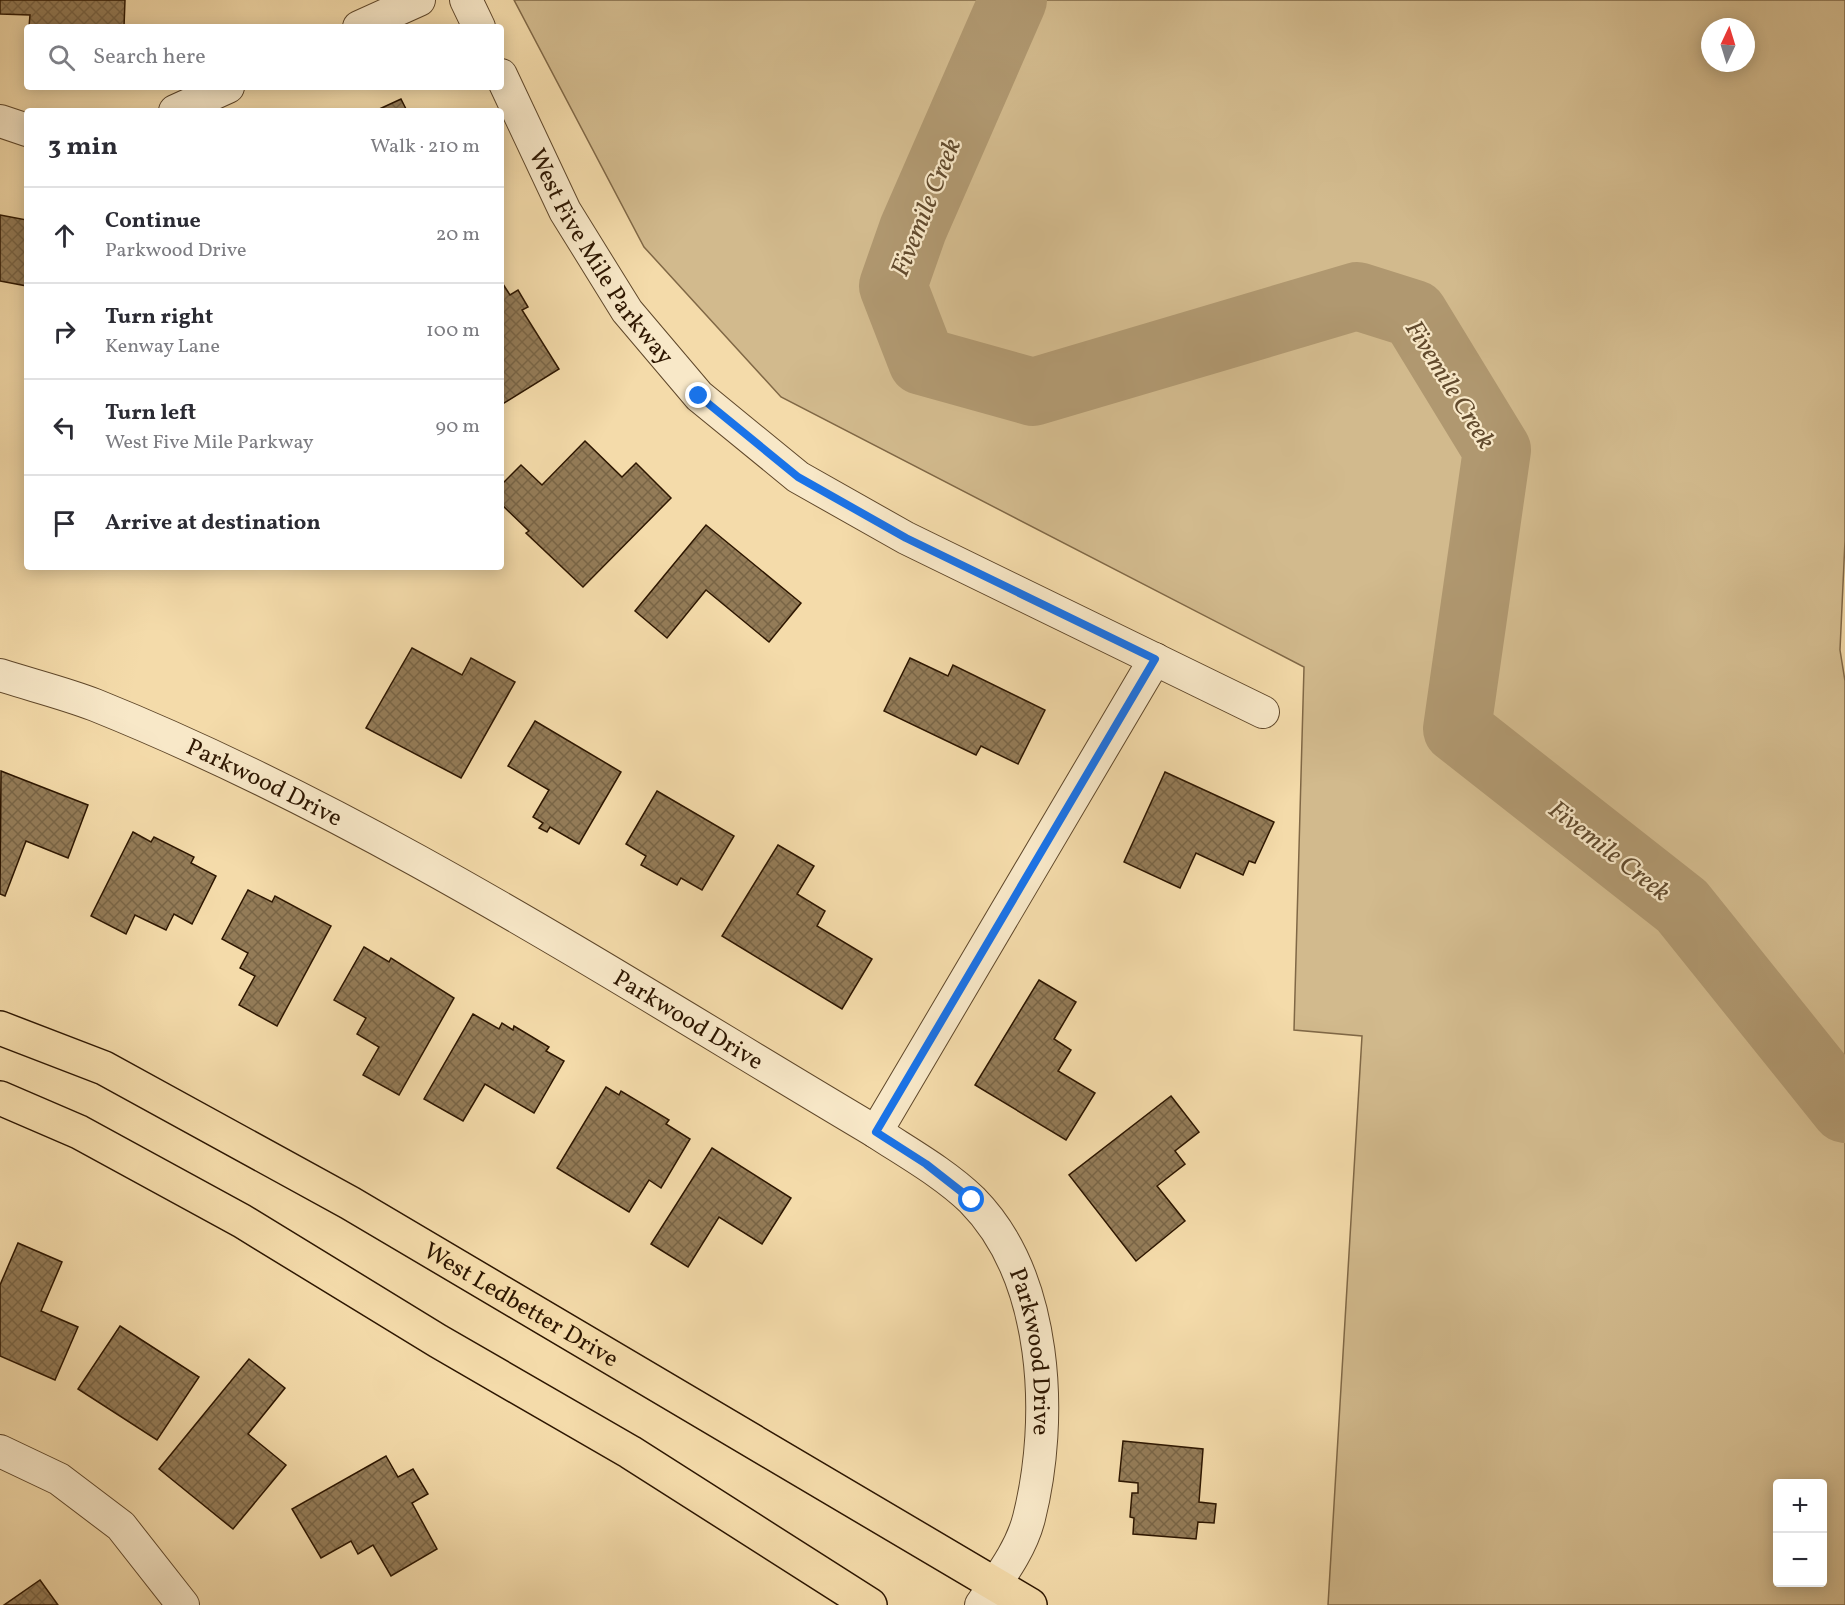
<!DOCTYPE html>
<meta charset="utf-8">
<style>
body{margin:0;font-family:Vollkorn,serif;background:#f7f7f7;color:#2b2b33}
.controls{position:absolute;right:18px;bottom:18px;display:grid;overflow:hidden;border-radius:6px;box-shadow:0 3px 15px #0003}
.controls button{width:54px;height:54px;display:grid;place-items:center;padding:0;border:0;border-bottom:2px solid #e1e1e2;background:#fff;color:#2b2b33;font:30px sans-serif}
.compass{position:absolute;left:1701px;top:18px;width:54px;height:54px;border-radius:50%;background:#fff;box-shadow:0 3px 15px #0003;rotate:4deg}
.stop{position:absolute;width:18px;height:18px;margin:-14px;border:4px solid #1a73e8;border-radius:50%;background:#fff}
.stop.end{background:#1a73e8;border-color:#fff;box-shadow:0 2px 6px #0008}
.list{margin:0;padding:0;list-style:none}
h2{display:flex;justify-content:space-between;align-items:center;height:78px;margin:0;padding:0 24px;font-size:26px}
h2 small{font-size:20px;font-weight:400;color:#7c7c81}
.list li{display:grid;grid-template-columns:39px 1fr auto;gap:18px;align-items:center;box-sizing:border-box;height:96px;padding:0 24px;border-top:2px solid #e1e1e2}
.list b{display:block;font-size:22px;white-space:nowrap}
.list p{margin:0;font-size:20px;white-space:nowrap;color:#7c7c81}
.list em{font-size:20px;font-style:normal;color:#7c7c81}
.icon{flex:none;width:33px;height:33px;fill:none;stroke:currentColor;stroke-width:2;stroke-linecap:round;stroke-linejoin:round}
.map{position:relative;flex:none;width:1845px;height:1605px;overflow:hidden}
.search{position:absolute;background:#fff;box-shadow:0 3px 15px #0003;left:24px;top:24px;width:480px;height:66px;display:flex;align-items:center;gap:15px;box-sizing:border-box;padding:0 21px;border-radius:6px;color:#7c7c81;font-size:22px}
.panel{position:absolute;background:#fff;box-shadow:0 3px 15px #0003;left:24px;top:108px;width:480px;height:462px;border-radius:6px}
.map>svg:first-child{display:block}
.green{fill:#d2ba8d;stroke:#806846;stroke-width:1.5;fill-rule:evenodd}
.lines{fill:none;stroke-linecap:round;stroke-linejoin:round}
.river{stroke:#b09870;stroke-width:68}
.building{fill:url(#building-cross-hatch);stroke:#2d1600;stroke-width:1.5}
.minor-casing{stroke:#5f472a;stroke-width:34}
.primary-casing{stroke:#2d1600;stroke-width:36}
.minor{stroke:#f8e8c8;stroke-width:32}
.primary{stroke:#f4dbaa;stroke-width:33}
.route{stroke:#1a73e8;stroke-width:8}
.labels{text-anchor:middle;stroke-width:4.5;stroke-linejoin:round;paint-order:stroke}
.street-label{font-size:24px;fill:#2d1600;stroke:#f8e8c8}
.water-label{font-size:26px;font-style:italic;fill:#614a2d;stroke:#f8e8c8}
</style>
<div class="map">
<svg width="1845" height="1605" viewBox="0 0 1845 1605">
<defs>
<pattern id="building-cross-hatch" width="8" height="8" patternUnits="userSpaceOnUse" patternTransform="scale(1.5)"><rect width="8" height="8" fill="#947c58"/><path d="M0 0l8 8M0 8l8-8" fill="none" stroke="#796546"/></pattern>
</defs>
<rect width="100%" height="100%" fill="#f4dbaa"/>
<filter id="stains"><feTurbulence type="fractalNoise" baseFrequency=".00333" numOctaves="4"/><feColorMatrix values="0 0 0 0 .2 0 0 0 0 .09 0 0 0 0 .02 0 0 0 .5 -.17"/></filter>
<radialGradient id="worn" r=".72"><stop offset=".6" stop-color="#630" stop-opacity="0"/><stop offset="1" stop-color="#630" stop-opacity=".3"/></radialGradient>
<path class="green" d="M 514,0 L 1845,0 L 1845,541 L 1840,650 L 1845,681 L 1845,1605 L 1328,1605 L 1362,1036 L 1294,1030 L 1304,667 L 781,397 L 644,247 ZM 1710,27 L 1746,27 L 1746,63 L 1710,63 ZM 1778,1484 L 1822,1484 L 1822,1582 L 1778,1582 Z"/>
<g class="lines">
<path class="river" d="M 1013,0 L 913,229 L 893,286 L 922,361 L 1033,392 L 1357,296 L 1414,314 L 1497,450 L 1457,729 L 1682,906 L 1845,1109"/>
</g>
<g class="building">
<path d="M 0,0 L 125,0 L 124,27 L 29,27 L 30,15 L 0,14 Z"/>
<path d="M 401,99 L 407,111 L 375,111 Z"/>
<path d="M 0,215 L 27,220 L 27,286 L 0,281 Z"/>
<path d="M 501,281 L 510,295 L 518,290 L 528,307 L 522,310 L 559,369 L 501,405 Z"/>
<path d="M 585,441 L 622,477 L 636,463 L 671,498 L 583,587 L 526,533 L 529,531 L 501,504 L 501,485 L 521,465 L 542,485 Z"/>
<path d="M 706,525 L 801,603 L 769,642 L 706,590 L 667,638 L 635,611 Z"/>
<path d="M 412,648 L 462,675 L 471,658 L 515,682 L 461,778 L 366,728 Z"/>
<path d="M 910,658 L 948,676 L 953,665 L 1045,710 L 1018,764 L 981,746 L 976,755 L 884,711 Z"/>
<path d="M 535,721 L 621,772 L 579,844 L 550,827 L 547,832 L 539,828 L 543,823 L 533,817 L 549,790 L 508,766 Z"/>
<path d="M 1,771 L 88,805 L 68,858 L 26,841 L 5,896 L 0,894 Z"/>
<path d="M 1165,772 L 1274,822 L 1255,863 L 1249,861 L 1243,875 L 1196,853 L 1180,888 L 1124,862 Z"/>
<path d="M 657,791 L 734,836 L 702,890 L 681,878 L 677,885 L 641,865 L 646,856 L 626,844 Z"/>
<path d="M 133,832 L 151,842 L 154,837 L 194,857 L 191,863 L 216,876 L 192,924 L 174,914 L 166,930 L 135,915 L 126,934 L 91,916 Z"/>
<path d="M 778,845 L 814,866 L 797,894 L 825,911 L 817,926 L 872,959 L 842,1009 L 722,936 Z"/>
<path d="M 248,890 L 272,902 L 275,896 L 331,926 L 277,1026 L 239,1005 L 255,976 L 240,968 L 248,953 L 222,939 Z"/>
<path d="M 364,947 L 389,962 L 391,958 L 454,998 L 399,1095 L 363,1075 L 379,1047 L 357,1034 L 366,1018 L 334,1000 Z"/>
<path d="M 1039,980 L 1076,1002 L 1054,1039 L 1071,1050 L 1058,1071 L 1095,1093 L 1066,1140 L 975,1085 Z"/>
<path d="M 473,1014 L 499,1029 L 502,1023 L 513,1030 L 514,1026 L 549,1047 L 546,1051 L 564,1061 L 534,1113 L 485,1084 L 463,1121 L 424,1099 Z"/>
<path d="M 606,1087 L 619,1095 L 621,1091 L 669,1120 L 666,1124 L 690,1139 L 661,1188 L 649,1180 L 629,1212 L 557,1168 Z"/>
<path d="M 1171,1096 L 1199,1132 L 1175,1151 L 1185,1164 L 1157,1186 L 1185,1221 L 1136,1261 L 1069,1175 Z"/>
<path d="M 712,1148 L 791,1198 L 762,1244 L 719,1217 L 688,1267 L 651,1244 Z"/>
<path d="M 18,1243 L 62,1262 L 41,1311 L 78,1327 L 55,1380 L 0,1356 L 0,1285 Z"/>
<path d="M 120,1326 L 199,1377 L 157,1440 L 78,1389 Z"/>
<path d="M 249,1359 L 285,1388 L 248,1434 L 286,1465 L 233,1529 L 159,1469 Z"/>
<path d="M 1123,1441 L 1203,1449 L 1199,1502 L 1216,1504 L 1214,1523 L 1198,1522 L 1196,1539 L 1133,1534 L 1134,1518 L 1130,1517 L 1132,1493 L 1138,1493 L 1138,1483 L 1119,1481 Z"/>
<path d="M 386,1456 L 398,1477 L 413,1469 L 428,1494 L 412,1503 L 437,1549 L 391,1576 L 373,1545 L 358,1554 L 351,1541 L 321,1558 L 292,1509 Z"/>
<path d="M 40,1580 L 58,1605 L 4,1605 Z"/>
</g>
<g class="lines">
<defs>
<g id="minor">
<path d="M 466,0 L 479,27"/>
<path d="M 359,27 L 419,0"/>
<path id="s1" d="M 501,75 L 565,211 L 627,311 L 699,396 L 798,477 L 906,538 L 1263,712"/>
<path d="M 175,111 L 228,87"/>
<path d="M 0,121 L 27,130"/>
<path id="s2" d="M 0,675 C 31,685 64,693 95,705 C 371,816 621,981 876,1132 C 908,1153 944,1173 972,1200 C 1048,1277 1054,1418 1029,1518 C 1021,1550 999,1578 981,1605"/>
<path d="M 876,1132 L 1155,659"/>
<path d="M 0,1451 L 59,1479 L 121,1526 L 183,1605"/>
</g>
<g id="primary">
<path id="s3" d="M 0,1028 L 104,1068 L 350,1203 L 1030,1605"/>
<path d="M 0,1098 L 79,1132 L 242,1221 L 438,1341 L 630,1452 L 870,1605"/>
</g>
</defs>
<use href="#minor" class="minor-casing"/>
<use href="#primary" class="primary-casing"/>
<use href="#minor" class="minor"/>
<use href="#primary" class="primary"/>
</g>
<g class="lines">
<path class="route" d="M 699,396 L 798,477 L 906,538 L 1155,659 L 876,1132 L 926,1164 L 972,1200"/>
</g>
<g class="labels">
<g class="street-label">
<text dy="8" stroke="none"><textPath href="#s1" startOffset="208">West Five Mile Parkway</textPath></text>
<text dy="8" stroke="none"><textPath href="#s2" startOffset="286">Parkwood Drive</textPath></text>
<text dy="8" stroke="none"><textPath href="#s2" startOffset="772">Parkwood Drive</textPath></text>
<text dy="8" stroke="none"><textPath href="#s3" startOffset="591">West Ledbetter Drive</textPath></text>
<text dy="8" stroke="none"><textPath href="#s2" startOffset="1276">Parkwood Drive</textPath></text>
</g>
<g class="water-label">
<text transform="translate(925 207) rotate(-68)" y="9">Fivemile Creek</text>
<text transform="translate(1451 384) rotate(58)" y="9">Fivemile Creek</text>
<text transform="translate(1610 850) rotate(38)" y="9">Fivemile Creek</text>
</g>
</g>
<rect width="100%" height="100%" filter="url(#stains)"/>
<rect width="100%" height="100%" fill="url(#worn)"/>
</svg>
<div class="controls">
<button>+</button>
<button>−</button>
</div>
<svg class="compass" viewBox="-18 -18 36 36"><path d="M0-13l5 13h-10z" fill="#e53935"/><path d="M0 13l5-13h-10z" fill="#7c7c81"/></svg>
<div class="stop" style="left:972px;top:1200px"></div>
<div class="stop end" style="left:699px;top:396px"></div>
<div class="search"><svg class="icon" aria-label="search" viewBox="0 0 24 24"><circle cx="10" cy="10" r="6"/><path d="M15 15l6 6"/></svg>Search here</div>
<section class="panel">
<h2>3 min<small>Walk · 210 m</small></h2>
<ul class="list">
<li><svg class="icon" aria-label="ahead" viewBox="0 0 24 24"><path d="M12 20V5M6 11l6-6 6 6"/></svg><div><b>Continue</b><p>Parkwood Drive</p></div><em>20 m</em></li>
<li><svg class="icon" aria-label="right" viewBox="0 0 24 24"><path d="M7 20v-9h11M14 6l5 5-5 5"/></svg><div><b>Turn right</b><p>Kenway Lane</p></div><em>100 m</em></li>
<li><svg class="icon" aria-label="left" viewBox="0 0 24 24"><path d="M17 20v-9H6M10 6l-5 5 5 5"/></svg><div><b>Turn left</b><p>West Five Mile Parkway</p></div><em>90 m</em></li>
<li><svg class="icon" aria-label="arrive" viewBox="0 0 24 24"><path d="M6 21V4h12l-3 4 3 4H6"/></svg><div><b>Arrive at destination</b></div></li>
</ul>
</section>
</div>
